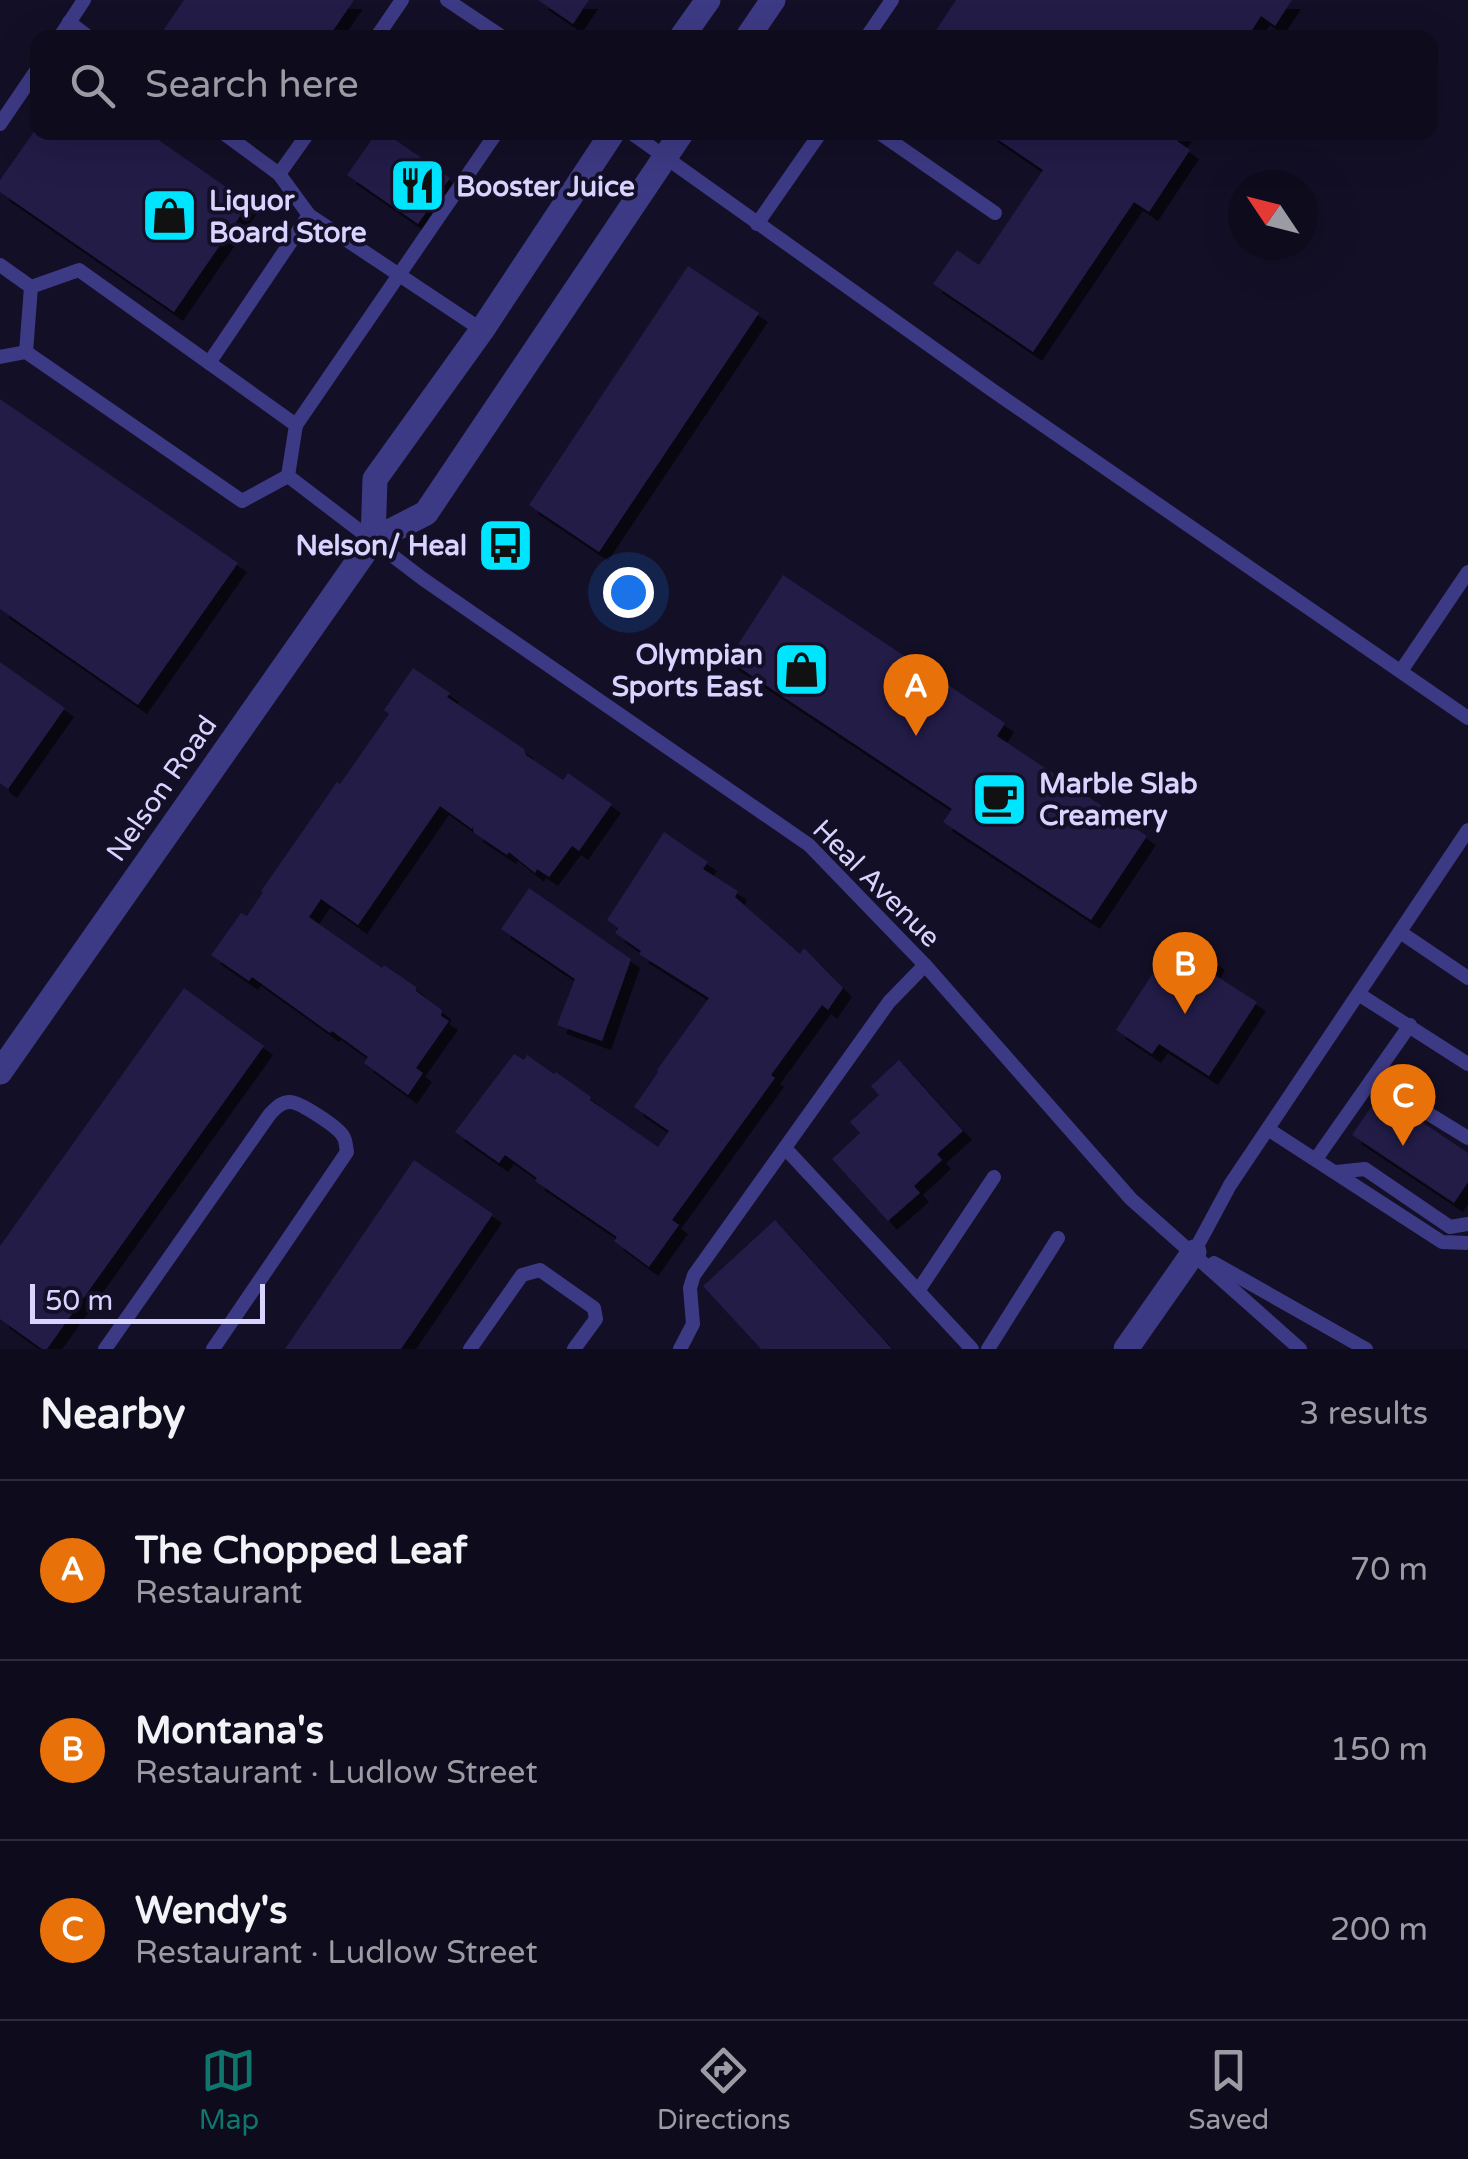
<!DOCTYPE html>
<meta charset="utf-8">
<style>
body{margin:0;font-family:"Varela Round",sans-serif;background:#171425;color:#f1f3f6}
.compass{position:absolute;left:1228px;top:170px;width:90px;height:90px;border-radius:50%;background:#0e0b1c;box-shadow:0 10px 40px #0002;rotate:305deg}
.scale{position:absolute;left:30px;bottom:25px;width:235px;box-sizing:border-box;padding-left:10px;border:5px solid #d9d4ff;border-top:0;font-size:28px;line-height:35px;white-space:nowrap;color:#d9d4ff;-webkit-text-stroke:8px #130f26;paint-order:stroke}
.you{position:absolute;left:628px;top:592px;width:35px;height:35px;margin:-25px;border:8px solid #fff;border-radius:50%;background:#1a73e8;box-shadow:0 0 0 15px #1a73e833}
.badge{display:grid;place-items:center;width:65px;height:65px;border-radius:50%;background:#0f766e;color:#fff;font-size:32px;font-weight:700}
.pin{position:absolute;translate:-50% -82px;filter:drop-shadow(0 2px 5px #0008)}
.pin::after{content:'';position:absolute;top:52px;width:35px;height:30px;background:inherit;clip-path:polygon(0 0,100% 0,50% 100%)}
.list{margin:0;padding:0;list-style:none}
h2{display:flex;justify-content:space-between;align-items:center;height:130px;margin:0;padding:0 40px;font-size:42px}
h2 small{font-size:32px;font-weight:400;color:#9b9ba3}
.list li{display:grid;grid-template-columns:65px 1fr auto;gap:30px;align-items:center;box-sizing:border-box;height:180px;padding:0 40px;border-top:2px solid #2e2b3b}
.list b{display:block;font-size:38px;white-space:nowrap}
.list p{margin:0;font-size:32px;white-space:nowrap;color:#9b9ba3}
.list em{font-size:32px;font-style:normal;color:#9b9ba3}
.icon{flex:none;width:55px;height:55px;fill:none;stroke:currentColor;stroke-width:2;stroke-linecap:round;stroke-linejoin:round}
.map{position:relative;flex:none;width:1468px;height:1349px;overflow:hidden}
.search{position:absolute;background:#0e0b1c;box-shadow:0 10px 40px #0002;left:30px;right:30px;top:30px;height:110px;display:flex;align-items:center;gap:25px;box-sizing:border-box;padding:0 35px;border-radius:20px;color:#9b9ba3;font-size:38px}
.sheet{height:670px;background:#0e0b1c}
nav{display:flex;justify-content:space-around;align-items:center;box-sizing:border-box;height:140px;border-top:2px solid #2e2b3b;background:#0e0b1c;font-size:28px;color:#9b9ba3}
nav a{display:grid;justify-items:center;gap:5px}
nav .on{color:#0f766e}
.map>svg:first-child{display:block}
.building{fill:#241b47;filter:url(#shadow)}
.lines{fill:none;stroke-linecap:round;stroke-linejoin:round}
.service{stroke:#3d3a85;stroke-width:14}
.minor{stroke:#3d3a85;stroke-width:25}
.tertiary{stroke:#3d3a85;stroke-width:25}
.labels{text-anchor:middle;stroke-width:8;stroke-linejoin:round;paint-order:stroke}
.poi-label{font-size:28px;font-weight:bold;fill:#d9d4ff;stroke:#130f26;text-anchor:start}
.street-label{font-size:28px;fill:#d9d4ff;stroke:#130f26}
</style>
<div class="map">
<svg width="1468" height="1349" viewBox="0 0 1468 1349">
<defs>
<filter id="shadow"><feDropShadow dx="9" dy="9" stdDeviation="0" flood-color="#0009"/></filter>
</defs>
<rect width="100%" height="100%" fill="#130f26"/>
<g class="building">
<path d="M 184,0 L 354,0 L 328,38 L 158,38 Z"/>
<path d="M 538,0 L 589,0 L 573,24 Z"/>
<path d="M 956,0 L 1292,0 L 1275,26 L 1261,16 L 1247,38 L 931,38 Z"/>
<path d="M 38,126 L 38,132 L 147,132 L 249,203 L 174,312 L 0,192 L 0,180 Z"/>
<path d="M 377,132 L 384,132 L 450,178 L 418,224 L 347,175 Z"/>
<path d="M 987,132 L 1183,132 L 1177,141 L 1190,150 L 1149,212 L 1134,202 L 1033,352 L 933,284 L 957,250 L 979,265 L 1043,170 Z"/>
<path d="M 688,266 L 759,313 L 599,552 L 529,505 Z"/>
<path d="M 0,399 L 238,563 L 138,705 L 0,609 Z"/>
<path d="M 783,575 L 1005,723 L 997,736 L 1147,836 L 1091,920 L 943,822 L 952,809 L 728,660 Z"/>
<path d="M 0,662 L 65,708 L 8,789 L 0,783 Z"/>
<path d="M 413,668 L 450,693 L 447,697 L 524,749 L 526,755 L 563,780 L 568,773 L 612,804 L 579,851 L 572,846 L 549,877 L 537,869 L 535,873 L 509,852 L 507,855 L 474,833 L 473,827 L 472,829 L 440,806 L 358,925 L 321,899 L 309,917 L 382,968 L 384,965 L 416,987 L 416,991 L 442,1010 L 441,1016 L 449,1021 L 416,1068 L 423,1073 L 408,1095 L 364,1063 L 368,1057 L 332,1031 L 330,1033 L 252,977 L 249,981 L 211,955 L 241,913 L 247,916 L 263,892 L 261,891 L 337,782 L 340,784 L 389,714 L 384,710 Z"/>
<path d="M 664,832 L 708,862 L 703,869 L 738,891 L 735,897 L 800,954 L 804,948 L 843,988 L 828,1010 L 822,1005 L 771,1075 L 775,1078 L 672,1220 L 679,1225 L 649,1267 L 614,1241 L 617,1237 L 535,1181 L 537,1178 L 505,1155 L 499,1163 L 455,1132 L 514,1054 L 524,1060 L 527,1055 L 554,1074 L 556,1072 L 591,1097 L 590,1100 L 658,1147 L 669,1131 L 634,1107 L 658,1072 L 657,1070 L 709,998 L 639,954 L 641,951 L 615,933 L 618,928 L 607,920 Z"/>
<path d="M 529,888 L 631,959 L 602,1041 L 557,1025 L 575,979 L 501,929 Z"/>
<path d="M 1177,936 L 1216,961 L 1210,972 L 1257,1002 L 1209,1076 L 1159,1044 L 1152,1054 L 1116,1030 Z"/>
<path d="M 184,988 L 264,1046 L 47,1349 L 42,1349 L 0,1319 L 0,1246 Z"/>
<path d="M 899,1060 L 963,1131 L 937,1154 L 942,1160 L 914,1186 L 920,1193 L 888,1221 L 832,1159 L 860,1133 L 850,1122 L 879,1095 L 871,1086 Z"/>
<path d="M 1380,1094 L 1468,1153 L 1468,1182 L 1454,1203 L 1352,1135 Z"/>
<path d="M 414,1160 L 493,1214 L 401,1349 L 285,1349 Z"/>
<path d="M 775,1220 L 892,1349 L 761,1349 L 703,1286 Z"/>
</g>
<g class="lines">
<g class="service">
<path d="M 447,0 L 504,38"/>
<path d="M 69,22 L 90,38"/>
<path d="M 59,38 L 84,0"/>
<path d="M 376,38 L 402,0"/>
<path d="M 866,38 L 892,0"/>
<path d="M 0,124 L 38,68"/>
<path d="M 222,132 L 279,174 L 309,215 L 482,330"/>
<path d="M 630,132 L 992,390 L 1468,718"/>
<path d="M 878,132 L 995,213"/>
<path d="M 279,174 L 309,132"/>
<path d="M 757,224 L 821,132"/>
<path d="M 0,265 L 31,287 L 26,352"/>
<path d="M 31,287 L 79,270 L 296,425 L 288,476"/>
<path d="M 0,357 L 26,352 L 242,501 L 288,476 L 423,579 L 809,845 L 925,965 L 1131,1199 L 1300,1349"/>
<path d="M 209,363 L 309,215"/>
<path d="M 296,425 L 497,132"/>
<path d="M 1401,671 L 1468,572"/>
<path d="M 1400,932 L 1468,978"/>
<path d="M 1360,995 L 1468,1064"/>
<path d="M 1372,1079 L 1468,1138"/>
<path d="M 1268,1129 L 1442,1242 L 1468,1243"/>
<path d="M 785,1148 L 972,1349"/>
<path d="M 1316,1159 L 1410,1025"/>
<path d="M 1336,1172 L 1365,1169 L 1450,1227 L 1468,1224"/>
<path d="M 1194,1252 L 1230,1185 L 1468,830"/>
<path d="M 1214,1263 L 1366,1349"/>
<path d="M 918,1291 L 994,1177"/>
<path d="M 105,1349 L 270,1114 C 276,1108 281,1102 290,1102 C 300,1102 338,1127 343,1136 C 346,1140 346,1147 347,1152 L 213,1349"/>
<path d="M 470,1349 L 522,1275 L 540,1270 L 594,1308 L 596,1319 L 574,1349"/>
<path d="M 680,1349 L 693,1324 L 690,1288 L 694,1275 L 889,1002 L 925,965"/>
<path d="M 988,1349 L 1058,1238"/>
</g>
<path class="minor" d="M 1126,1349 L 1194,1252"/>
<g class="tertiary">
<path d="M 681,38 L 708,0"/>
<path d="M 747,38 L 773,0"/>
<path d="M 373,540 L 375,479 L 482,330 L 613,132"/>
<path d="M 0,1072 L 373,540 L 426,513 L 682,132"/>
</g>
</g>
<defs>
<symbol id="restaurant-square" viewBox="-11 -11 22 22"><rect x="-9" y="-9" width="18" height="18" rx="4" fill="#00e5ff" stroke="#130f26"/><path d="M-5-6h1v4h1v-4h1v4h1v-4h1v5L-1.5 .5V6h-2V.5L-5-1ZM5-6V6H3V1.5H1.5Q1.5-4 5-6Z" fill="#111"/></symbol>
<symbol id="shop-square" viewBox="-11 -11 22 22"><rect x="-9" y="-9" width="18" height="18" rx="4" fill="#00e5ff" stroke="#130f26"/><path d="M-5-2.5h2.3a2.7 3.5 0 0 1 5.4 0H5L5.5 6h-11ZM-1.5-2.5h3a1.5 2.3 0 0 0-3 0Z" fill="#111"/></symbol>
<symbol id="bus-square" viewBox="-11 -11 22 22"><rect x="-9" y="-9" width="18" height="18" rx="4" fill="#00e5ff" stroke="#130f26"/><path d="M-5-6H5V4H4V6H2V4H-2V6H-4V4H-5ZM-3.5-4V0h7V-4ZM-3.5 1.2v1.5H-2V1.2ZM2 1.2v1.5H3.5V1.2Z" fill="#111"/></symbol>
<symbol id="cafe-square" viewBox="-11 -11 22 22"><rect x="-9" y="-9" width="18" height="18" rx="4" fill="#00e5ff" stroke="#130f26"/><path d="M-5.5-4.5H6V0H3Q3 3.5 0 3.5H-2.5Q-5.5 3.5-5.5 0ZM3-3.2v2h1.7v-2ZM-6 4.5H4V6H-6Z" fill="#111"/></symbol>
</defs>
<g fill-rule="evenodd">
<use href="#restaurant-square" x="386" y="154" width="63" height="63"/>
<use href="#shop-square" x="138" y="184" width="63" height="63"/>
<use href="#bus-square" x="474" y="514" width="63" height="63"/>
<use href="#shop-square" x="770" y="638" width="63" height="63"/>
<use href="#cafe-square" x="968" y="768" width="63" height="63"/>
</g>
<g class="labels">
<g class="poi-label">
<text x="456" y="196">Booster Juice</text>
<text x="209" y="210">Liquor<tspan x="209" dy="32">Board Store</tspan></text>
<text x="467" y="555" text-anchor="end">Nelson/ Heal</text>
<text x="763" y="664" text-anchor="end">Olympian<tspan x="763" dy="32">Sports East</tspan></text>
<text x="1039" y="793">Marble Slab<tspan x="1039" dy="32">Creamery</tspan></text>
</g>
<g class="street-label">
<text transform="translate(161 788) rotate(-55)" y="10">Nelson Road</text>
<text transform="translate(877 883) rotate(45)" y="10">Heal Avenue</text>
</g>
</g>
</svg>
<svg class="compass" viewBox="-18 -18 36 36"><path d="M0-13l5 13h-10z" fill="#e53935"/><path d="M0 13l5-13h-10z" fill="#9b9ba3"/></svg>
<div class="scale">50 m</div>
<div class="you"></div>
<div class="pin badge" style="left:916px;top:736px;background:#e8710a">A</div>
<div class="pin badge" style="left:1185px;top:1014px;background:#e8710a">B</div>
<div class="pin badge" style="left:1403px;top:1146px;background:#e8710a">C</div>
<div class="search"><svg class="icon" aria-label="search" viewBox="0 0 24 24"><circle cx="10" cy="10" r="6"/><path d="M15 15l6 6"/></svg>Search here</div>
</div>
<section class="sheet">
<h2>Nearby<small>3 results</small></h2>
<ul class="list">
<li><span class="badge" style="background:#e8710a">A</span><div><b>The Chopped Leaf</b><p>Restaurant</p></div><em>70 m</em></li>
<li><span class="badge" style="background:#e8710a">B</span><div><b>Montana's</b><p>Restaurant · Ludlow Street</p></div><em>150 m</em></li>
<li><span class="badge" style="background:#e8710a">C</span><div><b>Wendy's</b><p>Restaurant · Ludlow Street</p></div><em>200 m</em></li>
</ul>
</section>
<nav>
<a class="on"><svg class="icon" aria-label="map" viewBox="0 0 24 24"><path d="M3 6l6-2 6 2 6-2v14l-6 2-6-2-6 2zM9 4v14M15 6v14"/></svg>Map</a>
<a><svg class="icon" aria-label="directions" viewBox="0 0 24 24"><path d="M12 3l9 9-9 9-9-9zM9 14v-3h6M13 9l2 2-2 2"/></svg>Directions</a>
<a><svg class="icon" aria-label="saved" viewBox="0 0 24 24"><path d="M7 4h10v16l-5-4-5 4z"/></svg>Saved</a>
</nav>
